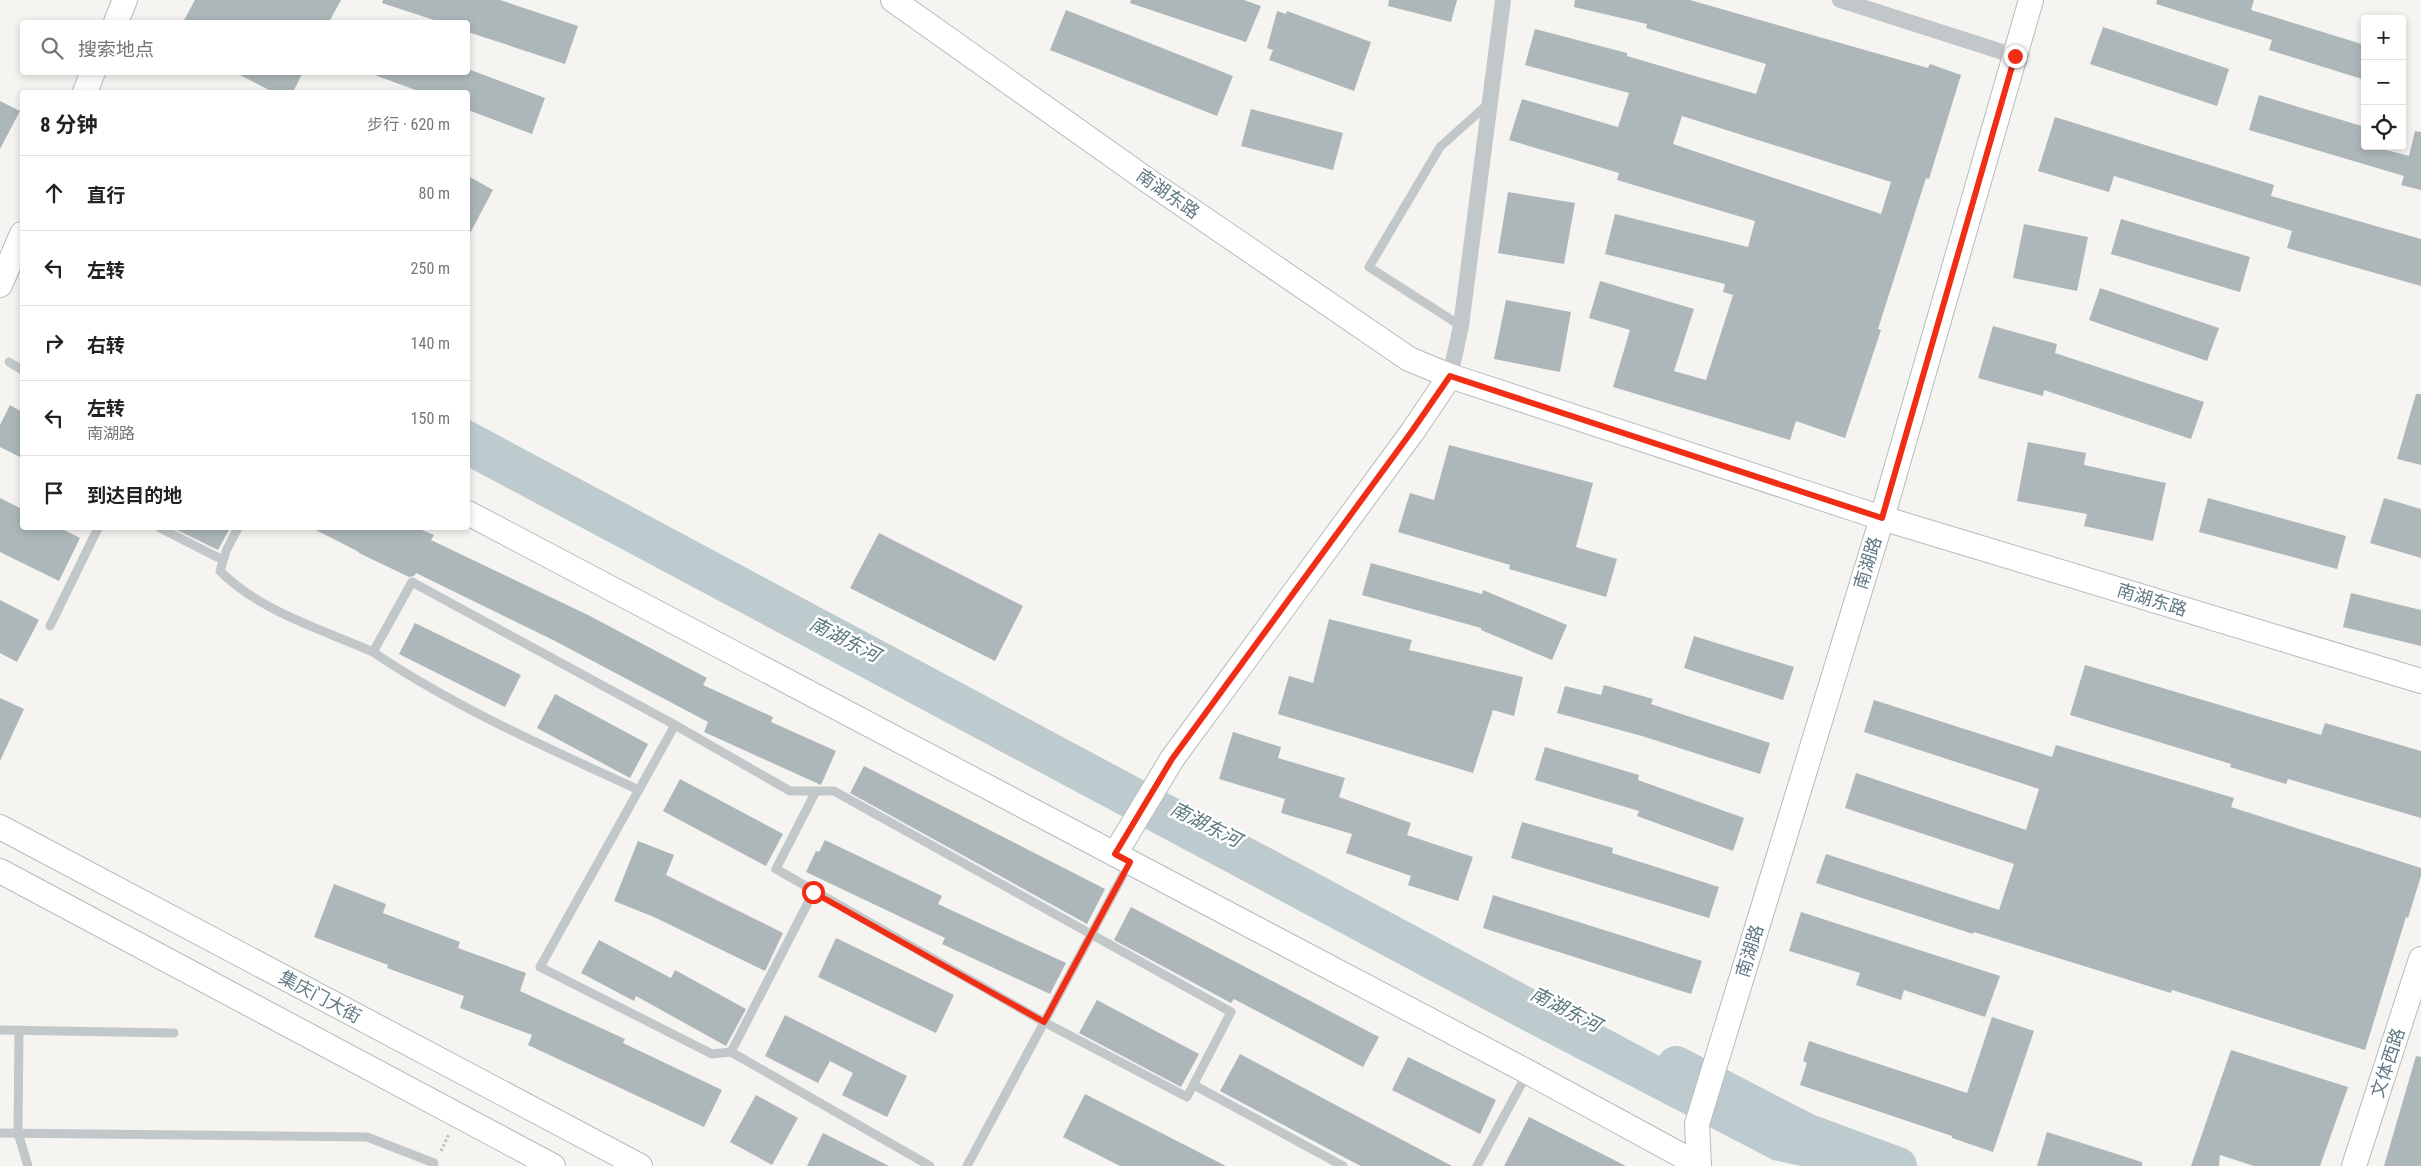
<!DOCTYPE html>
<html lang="zh">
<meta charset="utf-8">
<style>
body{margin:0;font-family:"Roboto Condensed","Noto Sans SC",sans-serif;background:#f6f6f6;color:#222}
.controls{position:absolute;right:15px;top:15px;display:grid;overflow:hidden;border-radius:5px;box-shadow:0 2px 8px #0003}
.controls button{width:45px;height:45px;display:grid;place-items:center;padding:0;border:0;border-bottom:1px solid #e0e0e0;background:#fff;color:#222;font:25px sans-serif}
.stop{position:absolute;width:15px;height:15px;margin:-11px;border:4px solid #f02e15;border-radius:50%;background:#fff}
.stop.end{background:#f02e15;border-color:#fff;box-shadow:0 1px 5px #0008}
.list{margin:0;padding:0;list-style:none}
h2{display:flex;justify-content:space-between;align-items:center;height:65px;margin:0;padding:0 20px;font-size:21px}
h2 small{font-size:16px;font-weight:400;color:#767676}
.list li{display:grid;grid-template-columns:32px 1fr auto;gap:15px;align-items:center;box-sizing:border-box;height:75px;padding:0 20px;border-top:1px solid #e0e0e0}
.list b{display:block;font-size:19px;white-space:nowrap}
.list p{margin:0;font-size:16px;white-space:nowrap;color:#767676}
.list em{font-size:16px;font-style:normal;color:#767676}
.icon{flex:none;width:28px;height:28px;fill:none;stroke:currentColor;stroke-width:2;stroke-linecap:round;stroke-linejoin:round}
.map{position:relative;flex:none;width:2421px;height:1166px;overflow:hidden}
.search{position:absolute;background:#fff;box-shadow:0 2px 8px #0003;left:20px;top:20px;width:450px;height:55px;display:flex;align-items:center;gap:12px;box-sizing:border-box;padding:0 18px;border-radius:5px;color:#767676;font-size:19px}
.panel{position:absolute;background:#fff;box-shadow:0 2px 8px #0003;left:20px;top:90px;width:450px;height:440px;border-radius:5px}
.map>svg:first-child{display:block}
.water{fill:#bdcbcf}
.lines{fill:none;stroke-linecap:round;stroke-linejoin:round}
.river{stroke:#bdcbcf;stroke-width:38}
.building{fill:#adb7ba;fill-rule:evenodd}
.secondary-casing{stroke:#b4bbbe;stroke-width:26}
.path{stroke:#bdc0c2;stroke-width:3;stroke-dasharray:2.5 2.5;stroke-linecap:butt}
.lane{stroke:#c2c7c9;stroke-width:9}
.street{stroke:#c2c7c9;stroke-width:16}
.secondary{stroke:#fff;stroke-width:24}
.route{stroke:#f02e15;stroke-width:6}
.labels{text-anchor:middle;stroke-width:5;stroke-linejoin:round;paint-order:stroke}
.street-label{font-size:18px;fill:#617984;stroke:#fff}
.water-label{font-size:19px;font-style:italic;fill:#58767b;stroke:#fff}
</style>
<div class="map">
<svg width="2421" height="1166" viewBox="0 0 2421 1166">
<rect width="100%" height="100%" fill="#f5f4f0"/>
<path class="water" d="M 468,419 L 1837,1151 L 1882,1166 L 1801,1166 L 1773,1160 L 1515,1026 L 468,467 Z"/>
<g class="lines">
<path class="river" d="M 1676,1065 L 1806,1132 L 1898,1166"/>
</g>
<g class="building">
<path d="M 195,0 L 341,0 L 329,22 L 183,22 Z"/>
<path d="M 383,0 L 500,0 L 578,26 L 565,64 L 468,32 L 468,22 L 440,22 L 382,3 Z"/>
<path d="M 1131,0 L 1244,0 L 1261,6 L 1246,42 L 1130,3 Z"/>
<path d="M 1389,0 L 1457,0 L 1451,22 L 1388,6 Z"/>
<path d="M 1575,0 L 1690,0 L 1928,68 L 1930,64 L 1961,75 L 1929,179 L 1926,178 L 1878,329 L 1881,330 L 1845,438 L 1796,421 L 1790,440 L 1613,387 L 1630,330 L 1589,318 L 1600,281 L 1694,309 L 1674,371 L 1706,380 L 1733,295 L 1723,292 L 1725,284 L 1605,254 L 1615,214 L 1748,247 L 1755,221 L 1617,180 L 1619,173 L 1509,140 L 1522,99 L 1618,127 L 1629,93 L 1525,65 L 1535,29 L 1627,53 L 1627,56 L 1756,94 L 1766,64 L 1646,28 L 1647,24 L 1574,7 ZM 1682,116 L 1891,182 L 1881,214 L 1673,144 Z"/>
<path d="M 2157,0 L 2254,0 L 2251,10 L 2365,45 L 2365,80 L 2269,50 L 2272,40 L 2156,4 Z"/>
<path d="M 1066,10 L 1233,76 L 1217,116 L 1050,50 Z"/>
<path d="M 1277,11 L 1286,14 L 1287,11 L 1371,42 L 1354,91 L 1269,60 L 1273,50 L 1267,48 Z"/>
<path d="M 2103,27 L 2229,69 L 2217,106 L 2090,64 Z"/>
<path d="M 468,69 L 545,98 L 532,134 L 468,110 L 468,92 L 421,92 L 372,74 L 372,72 L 468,72 Z"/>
<path d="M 234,72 L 303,72 L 293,92 L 273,92 Z"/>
<path d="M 2259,95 L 2365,127 L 2365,146 L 2387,146 L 2386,150 L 2409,156 L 2415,131 L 2421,132 L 2421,190 L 2401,185 L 2404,176 L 2249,130 Z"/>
<path d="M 0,101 L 20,111 L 0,149 Z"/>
<path d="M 1251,109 L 1343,133 L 1333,170 L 1241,146 Z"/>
<path d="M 2055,117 L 2274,185 L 2271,196 L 2421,239 L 2421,286 L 2287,248 L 2292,231 L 2114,176 L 2109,192 L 2038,171 Z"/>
<path d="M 468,176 L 493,190 L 468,237 Z"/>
<path d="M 1508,192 L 1575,203 L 1564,264 L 1498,253 Z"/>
<path d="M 2121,219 L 2250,257 L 2240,292 L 2111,254 Z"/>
<path d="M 2024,224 L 2088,237 L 2077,291 L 2013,278 Z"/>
<path d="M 2100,288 L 2219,328 L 2207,361 L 2089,320 Z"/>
<path d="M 1506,300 L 1571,312 L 1560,372 L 1494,359 Z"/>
<path d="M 1993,326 L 2057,344 L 2055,353 L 2204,402 L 2191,439 L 2044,390 L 2043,396 L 1978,378 Z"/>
<path d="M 2416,394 L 2421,394 L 2421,465 L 2397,459 Z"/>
<path d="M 10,405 L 22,412 L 22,458 L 0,447 L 0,425 Z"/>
<path d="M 2028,442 L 2086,453 L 2084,465 L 2166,483 L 2153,541 L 2084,526 L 2087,514 L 2017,501 Z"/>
<path d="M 1449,445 L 1593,483 L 1576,547 L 1617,559 L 1606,597 L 1509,569 L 1510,565 L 1398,532 L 1410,493 L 1434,500 Z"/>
<path d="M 0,498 L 22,509 L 22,528 L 60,528 L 80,538 L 59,581 L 0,552 Z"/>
<path d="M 2208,498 L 2346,536 L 2337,569 L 2199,532 Z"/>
<path d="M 2384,498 L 2421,509 L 2421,558 L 2370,543 Z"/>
<path d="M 173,528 L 230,528 L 218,550 Z"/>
<path d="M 312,528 L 417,528 L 434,535 L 431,540 L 588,615 L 707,678 L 703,685 L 773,717 L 771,722 L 836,751 L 821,785 L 704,732 L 708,722 L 555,641 L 416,573 L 414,576 L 409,577 L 359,553 L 359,552 Z"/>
<path d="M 879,533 L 1023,606 L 995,661 L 850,588 Z"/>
<path d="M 1371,563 L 1482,594 L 1483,590 L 1567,625 L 1552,660 L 1481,630 L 1481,628 L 1362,595 Z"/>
<path d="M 2351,593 L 2421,610 L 2421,646 L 2343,627 Z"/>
<path d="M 0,600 L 39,620 L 17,662 L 0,653 Z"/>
<path d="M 1329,619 L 1412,640 L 1409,650 L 1523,677 L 1514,716 L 1493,710 L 1473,773 L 1278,714 L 1289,676 L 1313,683 Z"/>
<path d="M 415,623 L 521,675 L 505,707 L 399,654 Z"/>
<path d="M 1694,636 L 1794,667 L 1783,700 L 1684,668 Z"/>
<path d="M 2085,665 L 2321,735 L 2325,723 L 2421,751 L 2421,818 L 2288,779 L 2286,784 L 2230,767 L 2231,764 L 2070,715 Z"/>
<path d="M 1604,685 L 1653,699 L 1651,704 L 1770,743 L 1760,774 L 1642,736 L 1557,713 L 1565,686 L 1601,695 Z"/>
<path d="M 555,694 L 648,744 L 630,778 L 537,728 Z"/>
<path d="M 0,698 L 24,709 L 0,761 Z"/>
<path d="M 1874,700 L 2052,757 L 2056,745 L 2234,798 L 2231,807 L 2421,868 L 2421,876 L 2408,918 L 2406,917 L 2365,1050 L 2172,990 L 2171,993 L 1974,932 L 1973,934 L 1816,883 L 1826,854 L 1999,910 L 2014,864 L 1845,808 L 1856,773 L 2026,830 L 2039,789 L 1864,732 Z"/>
<path d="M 1233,732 L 1281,747 L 1278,758 L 1345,778 L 1339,797 L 1411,823 L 1407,835 L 1473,857 L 1458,901 L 1408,885 L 1411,876 L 1346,853 L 1352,834 L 1281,813 L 1285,799 L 1219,779 Z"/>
<path d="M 1545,747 L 1639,775 L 1638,780 L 1744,818 L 1733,851 L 1637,816 L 1639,811 L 1535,780 Z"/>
<path d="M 864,766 L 1105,889 L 1087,924 L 850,793 Z"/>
<path d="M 680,779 L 783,834 L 766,866 L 663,811 Z"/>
<path d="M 1522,822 L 1613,848 L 1612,853 L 1719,887 L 1709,918 L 1511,858 Z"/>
<path d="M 825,840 L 942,896 L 938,904 L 1066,963 L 1050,994 L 942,944 L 945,938 L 806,872 L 816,851 L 819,852 Z"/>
<path d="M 638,841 L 674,855 L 666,875 L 783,933 L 765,971 L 654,917 L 614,901 Z"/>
<path d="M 334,884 L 386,904 L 383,913 L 460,942 L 458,948 L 526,973 L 520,991 L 625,1039 L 623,1043 L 722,1090 L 704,1127 L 528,1045 L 532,1035 L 460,1008 L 464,996 L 387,968 L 388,965 L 314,937 Z"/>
<path d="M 1493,895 L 1702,961 L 1691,994 L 1483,928 Z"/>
<path d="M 1131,907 L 1379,1037 L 1363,1067 L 1234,999 L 1231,1003 L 1114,940 Z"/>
<path d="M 1801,912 L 2000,976 L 1985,1017 L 1904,990 L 1901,1000 L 1856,985 L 1860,973 L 1789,951 Z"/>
<path d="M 836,938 L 954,995 L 936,1033 L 818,977 Z"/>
<path d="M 599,940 L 671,978 L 675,970 L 746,1009 L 726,1046 L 636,996 L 634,1001 L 581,973 Z"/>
<path d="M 1097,1000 L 1199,1054 L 1181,1087 L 1079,1033 Z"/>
<path d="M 785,1015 L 907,1076 L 887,1117 L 842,1095 L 853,1073 L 830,1061 L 818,1083 L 765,1056 Z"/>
<path d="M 1992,1017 L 2034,1031 L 1993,1152 L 1952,1138 L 1952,1136 L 1800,1085 L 1807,1063 L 1803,1061 L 1809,1041 L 1967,1093 Z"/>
<path d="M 2231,1050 L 2348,1087 L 2320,1166 L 2254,1166 L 2220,1155 L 2219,1166 L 2191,1166 Z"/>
<path d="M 1240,1054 L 1347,1111 L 1452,1166 L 1361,1166 L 1351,1161 L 1220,1091 Z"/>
<path d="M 2416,1056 L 2421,1057 L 2421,1166 L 2384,1166 Z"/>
<path d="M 1408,1057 L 1496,1100 L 1480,1134 L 1392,1090 Z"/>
<path d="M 1085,1094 L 1226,1166 L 1120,1166 L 1063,1137 Z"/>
<path d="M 756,1095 L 798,1118 L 772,1165 L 730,1142 Z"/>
<path d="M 1529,1117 L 1626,1166 L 1504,1166 Z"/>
<path d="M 2047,1132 L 2142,1162 L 2142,1166 L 2037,1166 Z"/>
<path d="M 823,1133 L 889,1166 L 807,1166 Z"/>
</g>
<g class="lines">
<defs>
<g id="secondary">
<path d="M 893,0 L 1147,180 L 1409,359 L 1450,376 L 1882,518 L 2421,681"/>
<path d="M 116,22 L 125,0"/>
<path d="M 85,92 L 93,72"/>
<path d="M 0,285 L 22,234"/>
<path d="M 468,513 L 1528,1072 L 1699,1165"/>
<path d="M 0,827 L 640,1166"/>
<path d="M 1115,854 L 1172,759 L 1413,431 L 1450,376"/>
<path d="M 0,871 L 553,1166"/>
<path d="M 1699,1166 L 1697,1124 L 1882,518 L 2031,0"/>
<path d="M 2354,1166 L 2421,959"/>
</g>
</defs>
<use href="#secondary" class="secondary-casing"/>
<path class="path" d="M 441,1151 L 449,1134"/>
<g class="lane">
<path d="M 1461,326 L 1369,267 L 1440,147 L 1489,103"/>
<path d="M 9,362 L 22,370"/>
<path d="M 160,528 L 223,560"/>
<path d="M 238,528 L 226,551 L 220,571 C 261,612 321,629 373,652"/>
<path d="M 50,626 L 98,528"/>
<path d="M 639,790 C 548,748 456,708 373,652 L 412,582 L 675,725"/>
<path d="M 816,791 L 776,869 L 1044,1022 L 1187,1097 L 1231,1012 L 834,791 L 790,791 L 675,725 L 540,967 L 712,1054 L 731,1052 L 930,1166"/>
<path d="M 0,1030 L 174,1033"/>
<path d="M 19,1030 L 18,1133 L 28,1166"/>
<path d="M 731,1052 L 813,893"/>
<path d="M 1194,1085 L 1343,1166"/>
<path d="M 0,1133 L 367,1137 L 434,1163"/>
<path d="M 967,1166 L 1130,862"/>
<path d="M 1477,1166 L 1528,1072"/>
</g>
<g class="street">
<path d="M 1840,0 L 2015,56"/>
<path d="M 1450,376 L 1461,326 L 1503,0"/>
</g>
<use href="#secondary" class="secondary"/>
</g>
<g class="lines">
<path class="route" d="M 813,892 L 1044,1022 L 1130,862 L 1115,854 L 1172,759 L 1412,431 L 1450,376 L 1882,518 L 2015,56"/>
</g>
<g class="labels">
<g class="street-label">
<text transform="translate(1168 194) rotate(35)" y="6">南湖东路</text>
<text transform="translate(1868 563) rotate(-73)" y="6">南湖路</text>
<text transform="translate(2152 600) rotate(17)" y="6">南湖东路</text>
<text transform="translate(1750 951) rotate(-73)" y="6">南湖路</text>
<text transform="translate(320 997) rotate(28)" y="6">集庆门大街</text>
<text transform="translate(2388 1063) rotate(-72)" y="6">文体西路</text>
</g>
<g class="water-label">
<text transform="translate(845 639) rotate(27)" y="7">南湖东河</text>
<text transform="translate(1206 824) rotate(27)" y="7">南湖东河</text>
<text transform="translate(1566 1009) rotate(27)" y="7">南湖东河</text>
</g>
</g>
</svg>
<div class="controls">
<button>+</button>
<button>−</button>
<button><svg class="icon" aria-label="locate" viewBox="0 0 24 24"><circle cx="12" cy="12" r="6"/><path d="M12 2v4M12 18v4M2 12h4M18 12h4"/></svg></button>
</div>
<div class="stop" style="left:813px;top:892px"></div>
<div class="stop end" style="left:2015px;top:56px"></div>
<div class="search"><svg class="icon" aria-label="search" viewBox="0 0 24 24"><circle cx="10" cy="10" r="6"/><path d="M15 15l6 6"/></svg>搜索地点</div>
<section class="panel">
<h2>8 分钟<small>步行 · 620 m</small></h2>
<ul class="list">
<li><svg class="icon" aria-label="ahead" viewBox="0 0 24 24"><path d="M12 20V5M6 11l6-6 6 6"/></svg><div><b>直行</b></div><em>80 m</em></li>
<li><svg class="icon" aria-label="left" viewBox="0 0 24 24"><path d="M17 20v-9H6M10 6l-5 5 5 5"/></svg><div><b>左转</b></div><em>250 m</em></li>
<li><svg class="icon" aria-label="right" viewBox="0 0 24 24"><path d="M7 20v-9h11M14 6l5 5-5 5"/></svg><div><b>右转</b></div><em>140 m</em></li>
<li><svg class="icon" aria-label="left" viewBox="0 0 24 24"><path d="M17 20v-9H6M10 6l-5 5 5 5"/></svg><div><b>左转</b><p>南湖路</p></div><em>150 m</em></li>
<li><svg class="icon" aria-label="arrive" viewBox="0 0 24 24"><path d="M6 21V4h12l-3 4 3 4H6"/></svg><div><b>到达目的地</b></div></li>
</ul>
</section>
</div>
